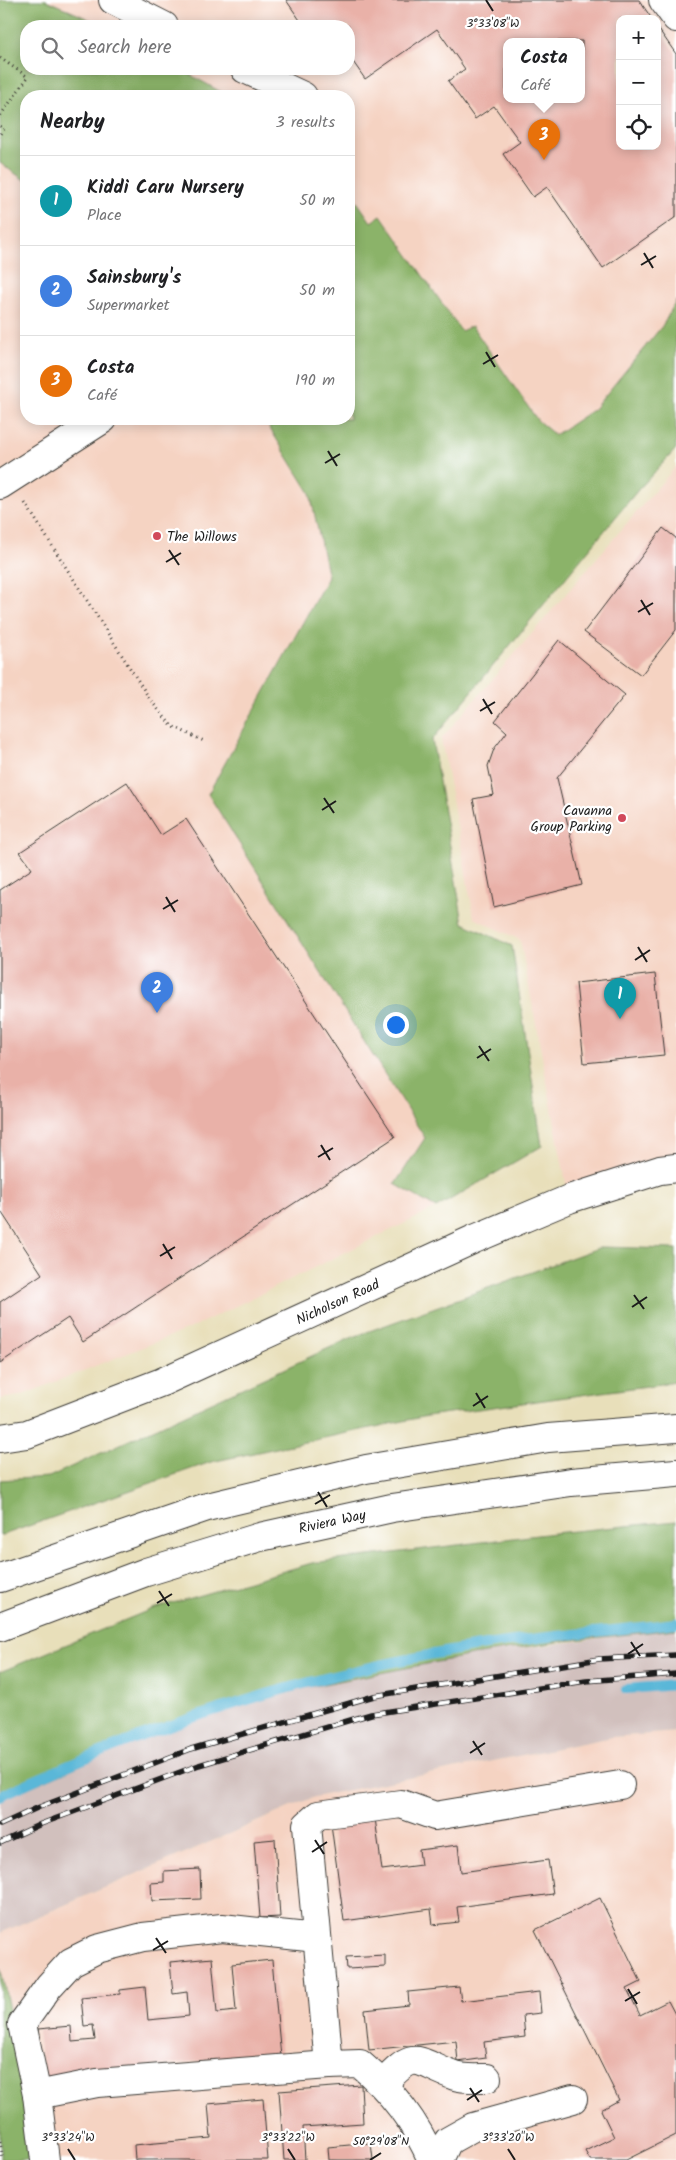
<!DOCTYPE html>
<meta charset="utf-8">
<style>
body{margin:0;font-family:Kalam,sans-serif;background:#f2f2f2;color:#202124}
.controls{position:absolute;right:15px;top:15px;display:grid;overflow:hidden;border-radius:10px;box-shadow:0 2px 12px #0003}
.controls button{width:45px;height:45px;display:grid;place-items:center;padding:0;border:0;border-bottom:1px solid #e0e0e0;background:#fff;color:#202124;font:25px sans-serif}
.you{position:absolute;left:395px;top:1024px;width:18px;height:18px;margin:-12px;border:4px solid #fff;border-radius:50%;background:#1a73e8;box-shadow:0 0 0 8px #1a73e833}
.badge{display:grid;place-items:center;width:32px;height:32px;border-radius:50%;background:#d1495b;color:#fff;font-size:16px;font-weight:700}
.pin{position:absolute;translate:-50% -41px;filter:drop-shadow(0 1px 2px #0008)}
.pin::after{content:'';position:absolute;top:26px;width:18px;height:15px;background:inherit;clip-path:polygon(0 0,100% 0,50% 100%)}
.popup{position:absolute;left:503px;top:38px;width:82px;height:65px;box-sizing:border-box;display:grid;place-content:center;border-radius:10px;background:#fff;filter:drop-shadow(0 1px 4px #0005);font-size:16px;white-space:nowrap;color:#757577}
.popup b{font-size:19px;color:#202124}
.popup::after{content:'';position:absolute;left:50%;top:100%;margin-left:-10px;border:10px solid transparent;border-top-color:#fff}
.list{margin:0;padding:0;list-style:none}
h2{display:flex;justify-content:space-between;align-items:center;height:65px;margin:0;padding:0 20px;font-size:21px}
h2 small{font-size:16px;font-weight:400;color:#757577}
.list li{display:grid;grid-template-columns:32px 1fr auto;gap:15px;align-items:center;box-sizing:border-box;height:90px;padding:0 20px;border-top:1px solid #e0e0e0}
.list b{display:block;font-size:19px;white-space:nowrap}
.list p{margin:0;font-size:16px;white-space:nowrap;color:#757577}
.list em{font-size:16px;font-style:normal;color:#757577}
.icon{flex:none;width:28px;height:28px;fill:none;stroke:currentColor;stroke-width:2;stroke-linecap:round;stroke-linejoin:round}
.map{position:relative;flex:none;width:676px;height:2160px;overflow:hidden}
.search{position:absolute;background:#fff;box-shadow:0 2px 12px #0003;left:20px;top:20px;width:335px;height:55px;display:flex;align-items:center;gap:12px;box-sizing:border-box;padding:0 18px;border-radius:20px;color:#757577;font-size:19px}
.panel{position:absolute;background:#fff;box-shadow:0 2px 12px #0003;left:20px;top:90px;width:335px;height:335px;border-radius:20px}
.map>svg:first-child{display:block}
.built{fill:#f5d3c2;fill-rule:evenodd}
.industrial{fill:#d1c0bd}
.forest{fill:#8bb369;stroke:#546842}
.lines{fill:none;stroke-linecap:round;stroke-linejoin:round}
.stream{stroke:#5ab7d8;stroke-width:10}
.building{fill:#e9b1a8;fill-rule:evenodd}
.minor-casing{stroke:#3b3934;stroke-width:30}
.major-casing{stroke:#3b3934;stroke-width:30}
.path{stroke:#3b3934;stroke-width:3;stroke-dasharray:1 4;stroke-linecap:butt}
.minor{stroke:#fff;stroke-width:28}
.major{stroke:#fff;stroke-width:28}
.rail-casing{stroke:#1c1c1c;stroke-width:5.5}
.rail{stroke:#fff;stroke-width:4;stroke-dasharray:11;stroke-linecap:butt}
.ticks{fill:none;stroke:#1c1c1c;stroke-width:2}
.poi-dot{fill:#d1495b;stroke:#fff;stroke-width:2}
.labels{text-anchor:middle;stroke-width:4.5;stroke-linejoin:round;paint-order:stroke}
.poi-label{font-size:14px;fill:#1c1c1c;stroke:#fff;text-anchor:start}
.street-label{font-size:14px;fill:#1c1c1c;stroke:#fff}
.ticks-label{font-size:12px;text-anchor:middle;fill:#1c1c1c;stroke:#fff;stroke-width:4.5;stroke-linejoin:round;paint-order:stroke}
</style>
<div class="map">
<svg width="676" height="2160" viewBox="0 0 676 2160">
<rect width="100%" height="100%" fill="#fff"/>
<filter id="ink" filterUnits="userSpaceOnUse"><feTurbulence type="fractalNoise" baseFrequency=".02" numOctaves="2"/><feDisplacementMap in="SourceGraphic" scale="10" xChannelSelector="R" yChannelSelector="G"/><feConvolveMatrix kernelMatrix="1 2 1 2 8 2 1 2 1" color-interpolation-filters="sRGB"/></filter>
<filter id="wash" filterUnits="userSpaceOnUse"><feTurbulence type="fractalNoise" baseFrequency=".0096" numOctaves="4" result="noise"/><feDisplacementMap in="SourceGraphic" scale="20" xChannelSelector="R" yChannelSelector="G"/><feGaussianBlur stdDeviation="1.12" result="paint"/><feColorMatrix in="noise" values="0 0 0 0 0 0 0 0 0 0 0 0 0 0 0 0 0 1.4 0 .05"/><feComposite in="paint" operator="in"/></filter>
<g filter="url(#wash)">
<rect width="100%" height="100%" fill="#e8dfba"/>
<g class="built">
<path d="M 46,0 L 676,0 L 676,301 L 663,325 L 594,409 L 555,436 L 538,421 L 472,326 L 462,331 L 381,215 L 371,222 L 349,190 L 349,96 L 228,96 L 180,69 L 349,69 L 349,26 L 104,26 ZM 620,19 L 657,19 L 657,146 L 620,146 ZM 506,41 L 582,41 L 582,99 L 506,99 Z"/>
<path d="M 0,163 L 26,181 L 26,419 L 264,419 L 310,493 L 328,577 L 208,794 L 425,1138 L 395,1184 L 436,1208 L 191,1328 L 20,1396 L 0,1399 Z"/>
<path d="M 676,466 L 676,1168 L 569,1199 L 520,940 L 474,918 L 441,739 Z"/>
<path d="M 676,1732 L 676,2160 L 33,2160 L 28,2103 L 0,1965 L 0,1933 L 314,1797 L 612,1737 Z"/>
</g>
<path class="industrial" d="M 667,1629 L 676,1629 L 676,1732 L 612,1737 L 314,1797 L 0,1933 L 0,1800 L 122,1747 L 198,1718 L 308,1687 L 473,1655 Z"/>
<g class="forest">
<path d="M 0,0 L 46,0 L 104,26 L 26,26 L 26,69 L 180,69 L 228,96 L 26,96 L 26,181 L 0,163 Z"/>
<path d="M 349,190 L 371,222 L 381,215 L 461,331 L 472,326 L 538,421 L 555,435 L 594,409 L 663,325 L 676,301 L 676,449 L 638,490 L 432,740 L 463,923 L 512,946 L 542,1146 L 436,1208 L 395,1184 L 425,1138 L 208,794 L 328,577 L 310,493 L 264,419 L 349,419 Z"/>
<path d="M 601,1247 L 676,1249 L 676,1382 L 427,1416 L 211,1462 L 0,1536 L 0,1480 L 49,1477 L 353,1337 Z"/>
<path d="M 676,1521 L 676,1629 L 564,1641 L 473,1655 L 308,1687 L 198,1718 L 122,1747 L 0,1800 L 0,1672 L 152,1609 L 312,1563 L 554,1533 Z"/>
<path d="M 0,1965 L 28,2103 L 33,2160 L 0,2160 Z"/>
</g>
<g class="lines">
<g class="stream">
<path d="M 626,1689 L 676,1685"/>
<path d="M 0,1796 C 146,1727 303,1676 462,1649 C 533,1636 605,1632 676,1623"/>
</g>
</g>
<g id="blocks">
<g class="building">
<path d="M 286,0 L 639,0 L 652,19 L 620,19 L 620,146 L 657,146 L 657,27 L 676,54 L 676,217 L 603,268 L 547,187 L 533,197 L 503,154 L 520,142 L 494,106 L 475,119 L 448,81 L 465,69 L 437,29 L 365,79 L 349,56 L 349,26 L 304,26 ZM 506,41 L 582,41 L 582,99 L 506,99 Z"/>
<path d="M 663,528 L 676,538 L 676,630 L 641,675 L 584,632 Z"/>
<path d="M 559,640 L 625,695 L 557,778 L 582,885 L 494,907 L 473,799 L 494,795 L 488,766 L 494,749 L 507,732 L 495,721 Z"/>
<path d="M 127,782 L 161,835 L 186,819 L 395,1137 L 83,1342 L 68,1318 L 0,1363 L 0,1302 L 42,1274 L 0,1210 L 0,890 L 32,869 L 20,852 Z"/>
<path d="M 655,974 L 664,1055 L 584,1063 L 576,983 Z"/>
<path d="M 375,1818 L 382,1870 L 421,1865 L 419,1850 L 458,1845 L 461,1872 L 548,1860 L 553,1894 L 457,1907 L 459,1922 L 433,1925 L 431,1909 L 344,1921 L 331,1824 Z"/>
<path d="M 275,1839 L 280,1917 L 260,1918 L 254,1841 Z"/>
<path d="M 200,1869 L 201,1899 L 152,1901 L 151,1883 L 164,1882 L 164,1871 Z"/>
<path d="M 600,1898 L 641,1982 L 627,1989 L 640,2015 L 668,2001 L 676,2016 L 676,2135 L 626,2160 L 590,2160 L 585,2151 L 614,2137 L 601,2110 L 619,2100 L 535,1930 Z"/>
<path d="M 385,1955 L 385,1967 L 347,1969 L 346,1957 Z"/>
<path d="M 212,1958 L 217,2013 L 236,2011 L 232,1964 L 272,1960 L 281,2057 L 242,2061 L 241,2058 L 189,2062 L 43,2080 L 38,2029 L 71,2026 L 72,2042 L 95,2040 L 93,2025 L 84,2026 L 81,1998 L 120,1994 L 120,1990 L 145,1987 L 148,2020 L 189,2016 L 187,1992 L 173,1994 L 170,1962 Z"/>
<path d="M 459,1987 L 461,2001 L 539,1992 L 541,2013 L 523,2015 L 525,2037 L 484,2042 L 486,2058 L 458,2062 L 456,2041 L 369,2050 L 365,2010 L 409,2005 L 408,1992 Z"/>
<path d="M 361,2085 L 363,2123 L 303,2127 L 305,2160 L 284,2160 L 279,2091 Z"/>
<path d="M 263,2099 L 268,2160 L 135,2160 L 134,2145 L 211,2138 L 208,2104 Z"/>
<path d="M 371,2143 L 373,2160 L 329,2160 L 328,2147 Z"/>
</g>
</g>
</g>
<g filter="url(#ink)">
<use href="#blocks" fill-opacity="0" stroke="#3b3934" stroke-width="1"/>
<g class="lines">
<defs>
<g id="minor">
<path d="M 113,0 L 164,26"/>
<path d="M 663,0 L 676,18"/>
<path d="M 245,69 L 303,96"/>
<path d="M 0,485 L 103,419"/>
<path id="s1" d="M 0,1438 L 27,1434 L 162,1382 L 472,1240 L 569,1199 L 660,1170 L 676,1168"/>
<path d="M 383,2084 C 417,2047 415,2062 455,2076 C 464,2079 477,2078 487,2078"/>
<path d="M 37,2095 L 22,2024 L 49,1986 L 71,1962 L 97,1949 L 143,1937 L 222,1928 L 317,1938"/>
<path d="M 45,2160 L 37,2095 L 97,2083 L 329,2065"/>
<path d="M 432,2160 C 416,2123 391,2090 360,2064 L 329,2065 L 307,1825 L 318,1815 L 401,1804 L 435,1816 L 620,1785"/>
<path d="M 439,2160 L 448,2141 L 473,2127 L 573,2099"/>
</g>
<g id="major">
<path d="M 0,1578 L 207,1507 L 366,1469 L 548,1438 L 676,1428"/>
<path id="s2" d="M 0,1627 L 146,1572 L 260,1537 L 392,1508 L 571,1482 L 676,1473"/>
</g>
</defs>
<use href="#minor" class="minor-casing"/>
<use href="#major" class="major-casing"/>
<g class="path">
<path d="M 0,58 L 28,77 L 0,116"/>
<path d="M 0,126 L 4,129 L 0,134"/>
<path d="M 25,503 L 151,701 L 172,726 L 206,742"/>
<path d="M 0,2141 L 3,2160"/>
</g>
<use href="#minor" class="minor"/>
<use href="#major" class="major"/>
<defs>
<g id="rail">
<path d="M 0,1825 L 37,1808 L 191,1749 L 374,1696 L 599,1659 L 676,1655"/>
<path d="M 0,1843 L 41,1824 L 199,1765 L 371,1714 L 586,1681 L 676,1674"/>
</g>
</defs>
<use href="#rail" class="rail-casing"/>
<use href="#rail" class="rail"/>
</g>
</g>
<path class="ticks" d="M 486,0 L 493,11M 644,253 L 653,268M 641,265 L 656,256M 486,352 L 495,367M 483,364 L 498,355M 328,451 L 337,466M 325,463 L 340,454M 169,550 L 179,565M 166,562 L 181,553M 641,600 L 650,615M 638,612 L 653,603M 483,699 L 492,714M 480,711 L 495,702M 324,798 L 334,813M 322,810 L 336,801M 166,897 L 175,912M 163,909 L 178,900M 638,947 L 647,962M 635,960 L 650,950M 479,1046 L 489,1061M 477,1058 L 491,1049M 321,1145 L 330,1160M 318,1157 L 333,1148M 163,1244 L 172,1259M 160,1256 L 175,1247M 634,1295 L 644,1309M 632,1307 L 647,1297M 476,1393 L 485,1408M 473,1406 L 488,1396M 318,1492 L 327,1507M 315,1504 L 330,1495M 159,1591 L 169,1606M 157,1603 L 172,1594M 631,1642 L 640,1656M 628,1654 L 643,1644M 473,1741 L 482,1755M 470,1753 L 485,1743M 315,1840 L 324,1854M 312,1852 L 327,1842M 156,1938 L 166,1953M 153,1950 L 168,1941M 628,1989 L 637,2004M 625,2001 L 640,1992M 470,2088 L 479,2102M 467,2100 L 482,2090M 68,2149 L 75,2160M 288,2149 L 295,2160M 508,2149 L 515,2160M 370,2160 L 381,2153"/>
<g class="poi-dot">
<circle cx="157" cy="536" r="5"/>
<circle cx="622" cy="818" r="5"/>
</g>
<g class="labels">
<g class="poi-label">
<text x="167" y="541">The Willows</text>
<text x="612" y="815" text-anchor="end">Cavanna<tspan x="612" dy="16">Group Parking</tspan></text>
</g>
<g class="street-label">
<text dy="5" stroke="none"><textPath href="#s1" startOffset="365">Nicholson Road</textPath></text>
<text dy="5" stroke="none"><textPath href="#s2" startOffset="349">Riviera Way</textPath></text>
</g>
</g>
<g class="ticks-label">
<text x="493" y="27">3°33'08"W</text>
<text x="68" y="2141">3°33'24"W</text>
<text x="288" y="2141">3°33'22"W</text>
<text x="508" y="2141">3°33'20"W</text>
<text x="381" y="2145">50°29'08"N</text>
</g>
</svg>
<div class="controls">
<button>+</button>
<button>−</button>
<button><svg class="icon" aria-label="locate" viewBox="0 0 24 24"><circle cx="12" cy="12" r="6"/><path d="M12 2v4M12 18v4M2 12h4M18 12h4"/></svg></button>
</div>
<div class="you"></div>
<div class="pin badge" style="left:620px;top:1019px;background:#0f9aa8">1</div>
<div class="pin badge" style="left:157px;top:1013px;background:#3f7fe0">2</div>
<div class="pin badge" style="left:544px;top:160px;background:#e8710a">3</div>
<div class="popup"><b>Costa</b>Café</div>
<div class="search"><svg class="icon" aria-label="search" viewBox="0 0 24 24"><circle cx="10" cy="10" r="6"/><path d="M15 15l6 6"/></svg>Search here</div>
<section class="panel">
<h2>Nearby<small>3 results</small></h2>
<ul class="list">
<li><span class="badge" style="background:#0f9aa8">1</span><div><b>Kiddi Caru Nursery</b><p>Place</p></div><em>50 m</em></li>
<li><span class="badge" style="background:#3f7fe0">2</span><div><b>Sainsbury's</b><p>Supermarket</p></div><em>50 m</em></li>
<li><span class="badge" style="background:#e8710a">3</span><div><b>Costa</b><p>Café</p></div><em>190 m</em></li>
</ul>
</section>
</div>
